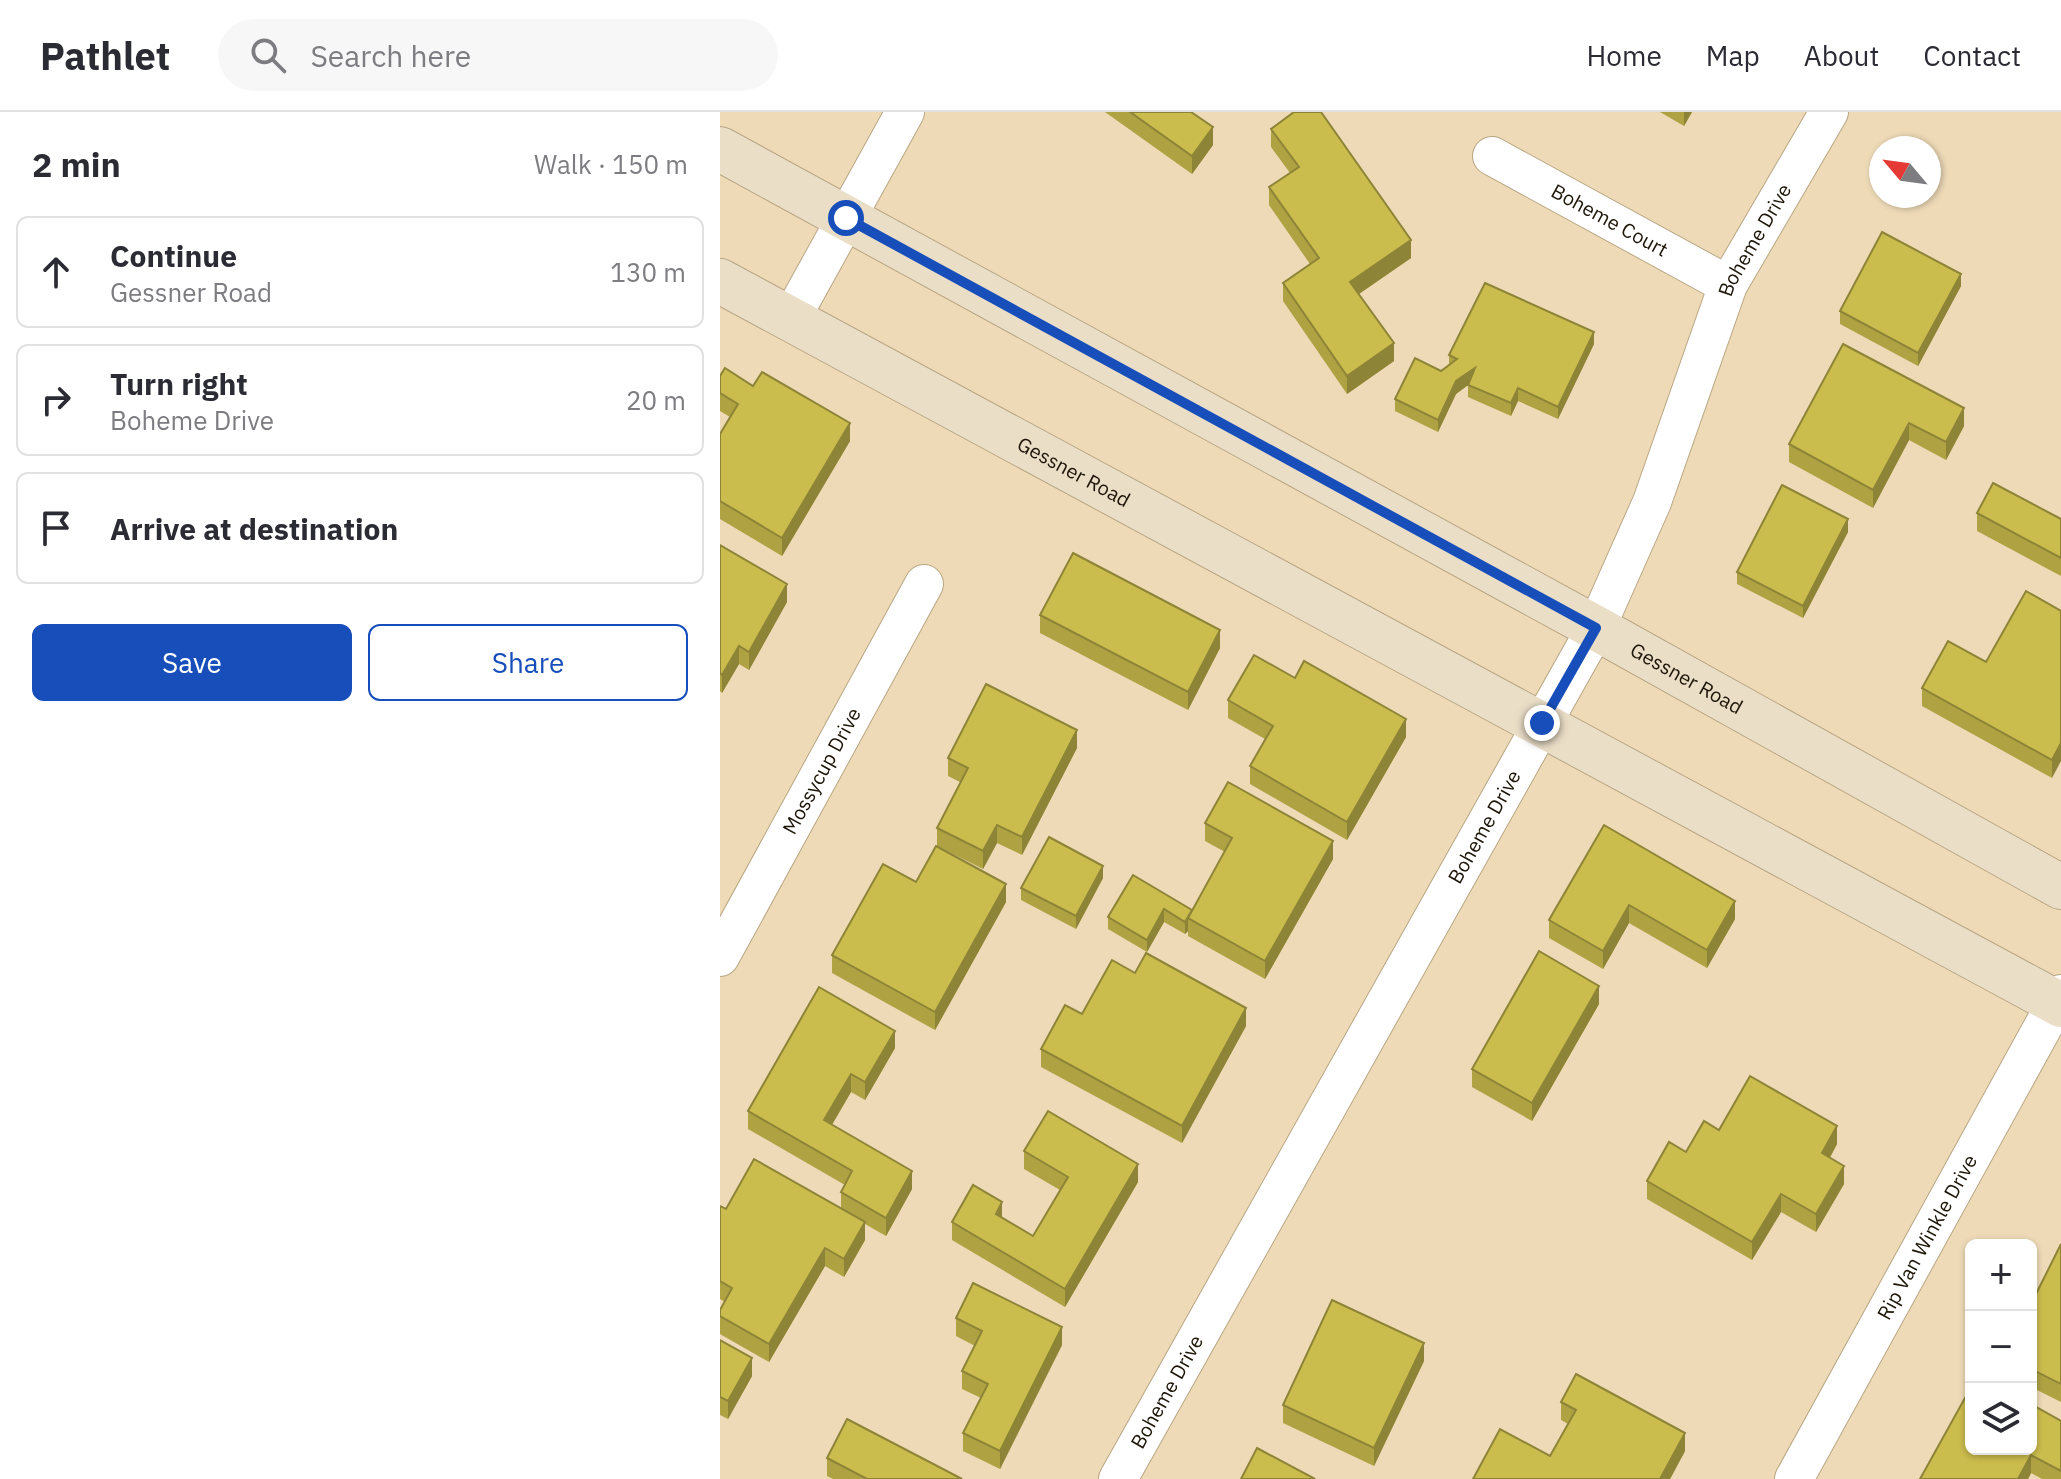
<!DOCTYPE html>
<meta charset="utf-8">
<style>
body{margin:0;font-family:"IBM Plex Sans",sans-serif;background:#f7f7f7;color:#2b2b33}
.controls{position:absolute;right:24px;bottom:24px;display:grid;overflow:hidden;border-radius:12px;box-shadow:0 2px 6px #0004}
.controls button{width:72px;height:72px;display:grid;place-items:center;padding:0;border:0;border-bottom:2px solid #e1e1e2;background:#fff;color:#2b2b33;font:40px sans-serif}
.compass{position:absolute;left:1149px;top:24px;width:72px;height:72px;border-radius:50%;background:#fff;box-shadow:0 2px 6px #0004;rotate:299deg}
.stop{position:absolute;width:24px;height:24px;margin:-18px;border:6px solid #174eba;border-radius:50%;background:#fff}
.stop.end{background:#174eba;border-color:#fff;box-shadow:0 2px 8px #0008}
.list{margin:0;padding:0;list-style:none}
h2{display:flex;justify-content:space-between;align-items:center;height:104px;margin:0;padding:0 32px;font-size:34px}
h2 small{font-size:26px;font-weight:400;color:#7c7c81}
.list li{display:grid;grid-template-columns:52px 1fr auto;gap:24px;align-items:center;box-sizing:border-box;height:112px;margin:0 16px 16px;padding:0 16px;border:2px solid #e1e1e2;border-radius:12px}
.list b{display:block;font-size:30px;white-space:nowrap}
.list p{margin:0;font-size:26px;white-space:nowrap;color:#7c7c81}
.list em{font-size:26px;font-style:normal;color:#7c7c81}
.actions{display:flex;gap:16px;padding:24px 32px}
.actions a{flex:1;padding:18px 0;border:2px solid #174eba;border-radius:12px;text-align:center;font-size:28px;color:#174eba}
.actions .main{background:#174eba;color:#fff}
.icon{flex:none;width:44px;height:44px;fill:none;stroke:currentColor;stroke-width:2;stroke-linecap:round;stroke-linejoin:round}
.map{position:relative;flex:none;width:1341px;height:1367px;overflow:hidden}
header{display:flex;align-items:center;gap:48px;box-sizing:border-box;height:112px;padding:0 40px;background:#fff;border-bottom:2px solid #e1e1e2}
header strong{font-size:38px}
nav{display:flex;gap:44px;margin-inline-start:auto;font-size:28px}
.search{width:560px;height:72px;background:#f7f7f7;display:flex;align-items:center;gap:20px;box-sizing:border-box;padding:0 28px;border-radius:44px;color:#7c7c81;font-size:30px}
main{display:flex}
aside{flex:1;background:#fff}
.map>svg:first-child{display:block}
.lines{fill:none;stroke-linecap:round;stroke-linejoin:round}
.street-casing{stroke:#b9a684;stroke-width:40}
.secondary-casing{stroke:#b9a684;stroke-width:46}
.street{stroke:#fff;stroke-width:38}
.secondary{stroke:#eadec7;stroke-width:44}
.wall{fill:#afa243}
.shaded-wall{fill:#8e8437}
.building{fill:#cbbc4e;stroke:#8e8437;stroke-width:2}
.route{stroke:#174eba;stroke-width:10}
.labels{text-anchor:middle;stroke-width:7;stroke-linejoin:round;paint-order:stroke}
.street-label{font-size:20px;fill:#1c1508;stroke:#eedab7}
</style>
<header>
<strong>Pathlet</strong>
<div class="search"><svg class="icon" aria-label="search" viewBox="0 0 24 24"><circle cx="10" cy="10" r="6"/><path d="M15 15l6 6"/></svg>Search here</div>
<nav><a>Home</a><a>Map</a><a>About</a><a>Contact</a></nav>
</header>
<main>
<aside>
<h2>2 min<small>Walk · 150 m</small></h2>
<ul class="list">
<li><svg class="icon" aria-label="ahead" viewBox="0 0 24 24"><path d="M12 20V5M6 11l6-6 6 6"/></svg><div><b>Continue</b><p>Gessner Road</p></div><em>130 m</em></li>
<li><svg class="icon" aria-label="right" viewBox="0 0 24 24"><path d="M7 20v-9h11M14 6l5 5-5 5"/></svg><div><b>Turn right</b><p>Boheme Drive</p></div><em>20 m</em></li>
<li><svg class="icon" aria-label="arrive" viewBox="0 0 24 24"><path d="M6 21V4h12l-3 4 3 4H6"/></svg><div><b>Arrive at destination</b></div></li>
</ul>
<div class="actions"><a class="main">Save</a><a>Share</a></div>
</aside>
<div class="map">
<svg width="1341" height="1367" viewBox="0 0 1341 1367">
<rect width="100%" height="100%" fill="#eedab7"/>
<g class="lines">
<defs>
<g id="street">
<path id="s1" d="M 772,44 L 1008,173"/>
<path d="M 70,208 L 185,0"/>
<path id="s2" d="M 0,845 L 204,472"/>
<path id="s3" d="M 398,1367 L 876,516 L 932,390 L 1008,173 L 1109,0"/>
<path id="s4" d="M 1074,1367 L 1341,882"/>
</g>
<g id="secondary">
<path id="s5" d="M 0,37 L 876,516 L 1341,775"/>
<path id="s6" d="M 0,169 L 1341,893"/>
</g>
</defs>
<use href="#street" class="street-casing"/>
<use href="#secondary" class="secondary-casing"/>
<use href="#street" class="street"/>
<use href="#secondary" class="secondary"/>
</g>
<g class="wall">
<path d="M 385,0 L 471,0 L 493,33 L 472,62 Z"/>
<path d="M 940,0 L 972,0 L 964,14 Z"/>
<path d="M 551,17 L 691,146 L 639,182 L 674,249 L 627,282 L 563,189 L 563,171 L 590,152 L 549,93 L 549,75 L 570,61 L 551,35 Z"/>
<path d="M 1241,174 L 1198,254 L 1120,212 L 1120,199 Z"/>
<path d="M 874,232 L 838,307 L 798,289 L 791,304 L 748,285 L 748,273 L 736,282 L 718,320 L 675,299 L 675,287 L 729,253 L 729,243 Z"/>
<path d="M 0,264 L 33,274 L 130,329 L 62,444 L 0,407 L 0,322 L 10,305 L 0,299 Z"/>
<path d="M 1244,296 L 1244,314 L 1226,348 L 1189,328 L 1153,396 L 1069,350 L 1069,332 Z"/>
<path d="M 1257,401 L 1341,407 L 1341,464 L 1257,419 Z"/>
<path d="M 1128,420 L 1083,506 L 1017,472 L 1017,460 Z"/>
<path d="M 0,433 L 67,490 L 29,558 L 19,552 L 2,581 L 0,579 Z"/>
<path d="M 1341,499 L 1332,666 L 1202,594 L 1202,576 L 1266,550 Z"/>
<path d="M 320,503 L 500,536 L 468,598 L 320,521 Z"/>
<path d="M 575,566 L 686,625 L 627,728 L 530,672 L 530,654 L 545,627 L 508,606 L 508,588 Z"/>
<path d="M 357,636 L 302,743 L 277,731 L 263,757 L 217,734 L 217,716 L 240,670 L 228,664 L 228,646 Z"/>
<path d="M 485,711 L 613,747 L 545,867 L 468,824 L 468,819 L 465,822 L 444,810 L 427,840 L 388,817 L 388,805 L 413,763 L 472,798 L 505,740 L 485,729 Z"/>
<path d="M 884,713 L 1015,807 L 987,856 L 909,811 L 883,857 L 829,826 L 829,808 Z"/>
<path d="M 383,766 L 356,817 L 301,788 L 301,776 Z"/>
<path d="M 196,770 L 286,790 L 215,918 L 112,861 L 112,843 Z"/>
<path d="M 415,861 L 526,914 L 462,1031 L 321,955 L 321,937 L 362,902 Z"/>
<path d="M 879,892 L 812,1009 L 752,975 L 752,957 Z"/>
<path d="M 175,936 L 145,988 L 131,980 L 112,1013 L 192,1077 L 166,1124 L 145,1112 L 145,1128 L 124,1165 L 105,1154 L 49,1250 L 0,1222 L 0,1198 L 5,1190 L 0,1187 L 0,1094 L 6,1097 L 121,1097 L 121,1080 L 125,1073 L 28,1017 L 28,999 Z"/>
<path d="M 999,1018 L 1117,1032 L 1110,1046 L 1124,1072 L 1096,1120 L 1061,1100 L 1032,1148 L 927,1087 L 927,1069 L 966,1040 Z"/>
<path d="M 304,1039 L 418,1070 L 345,1195 L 232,1128 L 232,1110 L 282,1106 L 313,1124 L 340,1078 L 304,1057 Z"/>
<path d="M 1341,1132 L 1341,1290 L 1311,1275 L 1311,1192 Z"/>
<path d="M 236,1206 L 342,1233 L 280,1357 L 243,1339 L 243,1321 L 261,1286 L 242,1277 L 242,1259 L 255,1234 L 236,1224 Z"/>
<path d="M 0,1228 L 32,1264 L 8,1307 L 0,1303 Z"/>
<path d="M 704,1249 L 654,1354 L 563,1311 L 563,1293 Z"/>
<path d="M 841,1290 L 965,1339 L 950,1367 L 753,1367 L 830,1344 L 848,1312 L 841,1308 Z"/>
<path d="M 1341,1309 L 1341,1367 L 1322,1367 L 1311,1361 L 1308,1367 L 1200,1367 Z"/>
<path d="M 107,1346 L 242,1367 L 113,1367 L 107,1364 Z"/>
</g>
<g class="shaded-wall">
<path d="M 964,0 L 972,0 L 964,14 Z"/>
<path d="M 493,15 L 493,33 L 472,62 L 472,44 Z"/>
<path d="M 691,128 L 691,146 L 630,188 L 630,170 Z"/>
<path d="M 1241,162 L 1241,174 L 1198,254 L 1198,241 Z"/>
<path d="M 874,220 L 874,232 L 838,307 L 838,295 Z"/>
<path d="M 674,231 L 674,249 L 627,282 L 627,264 Z"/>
<path d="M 755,256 L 755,268 L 736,282 L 718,320 L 718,308 L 736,269 Z"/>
<path d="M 798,276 L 798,289 L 791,304 L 791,291 Z"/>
<path d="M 1244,296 L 1244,314 L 1226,348 L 1226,330 Z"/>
<path d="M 130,311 L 130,329 L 62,444 L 62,426 Z"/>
<path d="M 1189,311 L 1189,328 L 1153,396 L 1153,378 Z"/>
<path d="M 1128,407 L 1128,420 L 1083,506 L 1083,494 Z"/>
<path d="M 67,472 L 67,490 L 29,558 L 29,540 Z"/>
<path d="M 500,518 L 500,536 L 468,598 L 468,580 Z"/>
<path d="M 19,534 L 19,552 L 2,581 L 2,563 Z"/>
<path d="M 686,607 L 686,625 L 627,728 L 627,710 Z"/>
<path d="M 357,618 L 357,636 L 302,743 L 302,725 Z"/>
<path d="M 1341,631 L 1341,649 L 1332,666 L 1332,648 Z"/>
<path d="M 277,713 L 277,731 L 263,757 L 263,739 Z"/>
<path d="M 613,729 L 613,747 L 545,867 L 545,849 Z"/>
<path d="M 383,754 L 383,766 L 356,817 L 356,804 Z"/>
<path d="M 286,772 L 286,790 L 215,918 L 215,900 Z"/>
<path d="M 1015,789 L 1015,807 L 987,856 L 987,838 Z"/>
<path d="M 909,793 L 909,811 L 883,857 L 883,839 Z"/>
<path d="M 444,797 L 444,810 L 427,840 L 427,828 Z"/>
<path d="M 468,806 L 468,819 L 465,822 L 465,810 Z"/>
<path d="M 879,874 L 879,892 L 812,1009 L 812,991 Z"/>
<path d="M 526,896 L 526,914 L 462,1031 L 462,1014 Z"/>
<path d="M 175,919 L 175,936 L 145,988 L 145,970 Z"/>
<path d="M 131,962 L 131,980 L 104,1026 L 104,1008 Z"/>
<path d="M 1117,1014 L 1117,1032 L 1102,1059 L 1102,1041 Z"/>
<path d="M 418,1052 L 418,1070 L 345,1195 L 345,1177 Z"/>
<path d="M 1124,1054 L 1124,1072 L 1096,1120 L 1096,1102 Z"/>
<path d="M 192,1059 L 192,1077 L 166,1124 L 166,1106 Z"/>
<path d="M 1061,1082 L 1061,1100 L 1032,1148 L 1032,1130 Z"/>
<path d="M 282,1090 L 282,1108 L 276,1102 Z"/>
<path d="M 145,1110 L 145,1128 L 124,1165 L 124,1147 Z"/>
<path d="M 105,1136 L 105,1154 L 49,1250 L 49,1232 Z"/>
<path d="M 342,1215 L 342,1233 L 280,1357 L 280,1339 Z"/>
<path d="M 704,1231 L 704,1249 L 654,1354 L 654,1336 Z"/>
<path d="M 32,1246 L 32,1264 L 8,1307 L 8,1289 Z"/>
<path d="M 965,1321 L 965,1339 L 950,1367 L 940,1367 Z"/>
<path d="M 1311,1343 L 1311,1361 L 1308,1367 L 1298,1367 Z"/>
</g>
<g class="building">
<path d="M 410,0 L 471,0 L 493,15 L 472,44 Z"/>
<path d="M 574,0 L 601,0 L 691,128 L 630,170 L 674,231 L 627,264 L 563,171 L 599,146 L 549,75 L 579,55 L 551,17 Z"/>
<path d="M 1162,120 L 1241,162 L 1198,241 L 1120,199 Z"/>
<path d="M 765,171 L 874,220 L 838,295 L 798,276 L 791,291 L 748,273 L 755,256 L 736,269 L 718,308 L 675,287 L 695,246 L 721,259 L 737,247 L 729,243 Z"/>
<path d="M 1123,232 L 1244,296 L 1226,330 L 1189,311 L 1153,378 L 1069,332 Z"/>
<path d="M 5,256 L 33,274 L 42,260 L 130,311 L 62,426 L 0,389 L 0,322 L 18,292 L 0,281 L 0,264 Z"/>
<path d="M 1273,371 L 1341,407 L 1341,446 L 1257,401 Z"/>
<path d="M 1062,373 L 1128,407 L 1083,494 L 1017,460 Z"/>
<path d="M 0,433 L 67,472 L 29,540 L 19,534 L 2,563 L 0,561 Z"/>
<path d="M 353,441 L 500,518 L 468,580 L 320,503 Z"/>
<path d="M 1306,479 L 1341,499 L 1341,631 L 1332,648 L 1202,576 L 1228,529 L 1266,550 Z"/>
<path d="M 534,543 L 575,566 L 584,549 L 686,607 L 627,710 L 530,654 L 553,614 L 508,588 Z"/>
<path d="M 266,572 L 357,618 L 302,725 L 277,713 L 263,739 L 217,716 L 248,656 L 228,646 Z"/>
<path d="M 508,670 L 613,729 L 545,849 L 468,806 L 512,726 L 485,711 Z"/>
<path d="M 884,713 L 1015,789 L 987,838 L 909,793 L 883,839 L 829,808 Z"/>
<path d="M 329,725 L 383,754 L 356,804 L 301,776 Z"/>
<path d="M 216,734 L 286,772 L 215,900 L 112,843 L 163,752 L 196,770 Z"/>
<path d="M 413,763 L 472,798 L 465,810 L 444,797 L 427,828 L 388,805 Z"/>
<path d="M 819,839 L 879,874 L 812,991 L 752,957 Z"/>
<path d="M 426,841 L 526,896 L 462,1014 L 321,937 L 345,893 L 362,902 L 392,848 L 415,861 Z"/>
<path d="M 99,875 L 175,919 L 145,970 L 131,962 L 104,1008 L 192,1059 L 166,1106 L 121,1080 L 132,1059 L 28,999 Z"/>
<path d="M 1030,964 L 1117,1014 L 1102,1041 L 1124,1054 L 1096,1102 L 1061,1082 L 1032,1130 L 927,1069 L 949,1030 L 966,1040 L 984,1009 L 999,1018 Z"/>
<path d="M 328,999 L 418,1052 L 345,1177 L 232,1110 L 253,1073 L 282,1090 L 276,1102 L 313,1124 L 348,1065 L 304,1039 Z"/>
<path d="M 34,1047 L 145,1110 L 124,1147 L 105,1136 L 49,1232 L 0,1204 L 0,1198 L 12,1176 L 0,1169 L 0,1094 L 6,1097 Z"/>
<path d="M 1341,1132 L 1341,1272 L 1311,1257 L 1311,1192 Z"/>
<path d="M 253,1171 L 342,1215 L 280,1339 L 243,1321 L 268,1272 L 242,1259 L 262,1219 L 236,1206 Z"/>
<path d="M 612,1188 L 704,1231 L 654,1336 L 563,1293 Z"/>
<path d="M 0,1228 L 32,1246 L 8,1289 L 0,1285 Z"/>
<path d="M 856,1262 L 965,1321 L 940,1367 L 753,1367 L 780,1317 L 830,1344 L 856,1298 L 841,1290 Z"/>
<path d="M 1251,1275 L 1251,1337 L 1311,1337 L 1311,1292 L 1341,1309 L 1341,1359 L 1311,1343 L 1298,1367 L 1200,1367 Z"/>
<path d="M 127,1307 L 242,1367 L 147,1367 L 107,1346 Z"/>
<path d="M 537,1336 L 595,1367 L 521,1367 Z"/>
</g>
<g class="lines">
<path class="route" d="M 126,106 L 876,516 L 822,611"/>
</g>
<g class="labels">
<g class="street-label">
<text dy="7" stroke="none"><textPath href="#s1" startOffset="134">Boheme Court</textPath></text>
<text dy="7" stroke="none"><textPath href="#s3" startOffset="1396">Boheme Drive</textPath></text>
<text dy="7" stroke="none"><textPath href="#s6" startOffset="402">Gessner Road</textPath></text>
<text dy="7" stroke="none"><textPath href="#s5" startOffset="1102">Gessner Road</textPath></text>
<text dy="7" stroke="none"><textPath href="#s2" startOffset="212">Mossycup Drive</textPath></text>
<text dy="7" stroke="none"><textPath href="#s3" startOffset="748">Boheme Drive</textPath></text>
<text dy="7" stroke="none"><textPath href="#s4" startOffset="276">Rip Van Winkle Drive</textPath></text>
<text dy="7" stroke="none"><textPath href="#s3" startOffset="100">Boheme Drive</textPath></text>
</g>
</g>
</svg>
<div class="controls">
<button>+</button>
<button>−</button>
<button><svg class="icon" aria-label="layers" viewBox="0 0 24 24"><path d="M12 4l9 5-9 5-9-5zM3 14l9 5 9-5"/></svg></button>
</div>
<svg class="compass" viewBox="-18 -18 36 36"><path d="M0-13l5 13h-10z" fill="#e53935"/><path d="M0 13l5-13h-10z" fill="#7c7c81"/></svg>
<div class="stop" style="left:126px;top:106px"></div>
<div class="stop end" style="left:822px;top:611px"></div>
</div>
</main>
